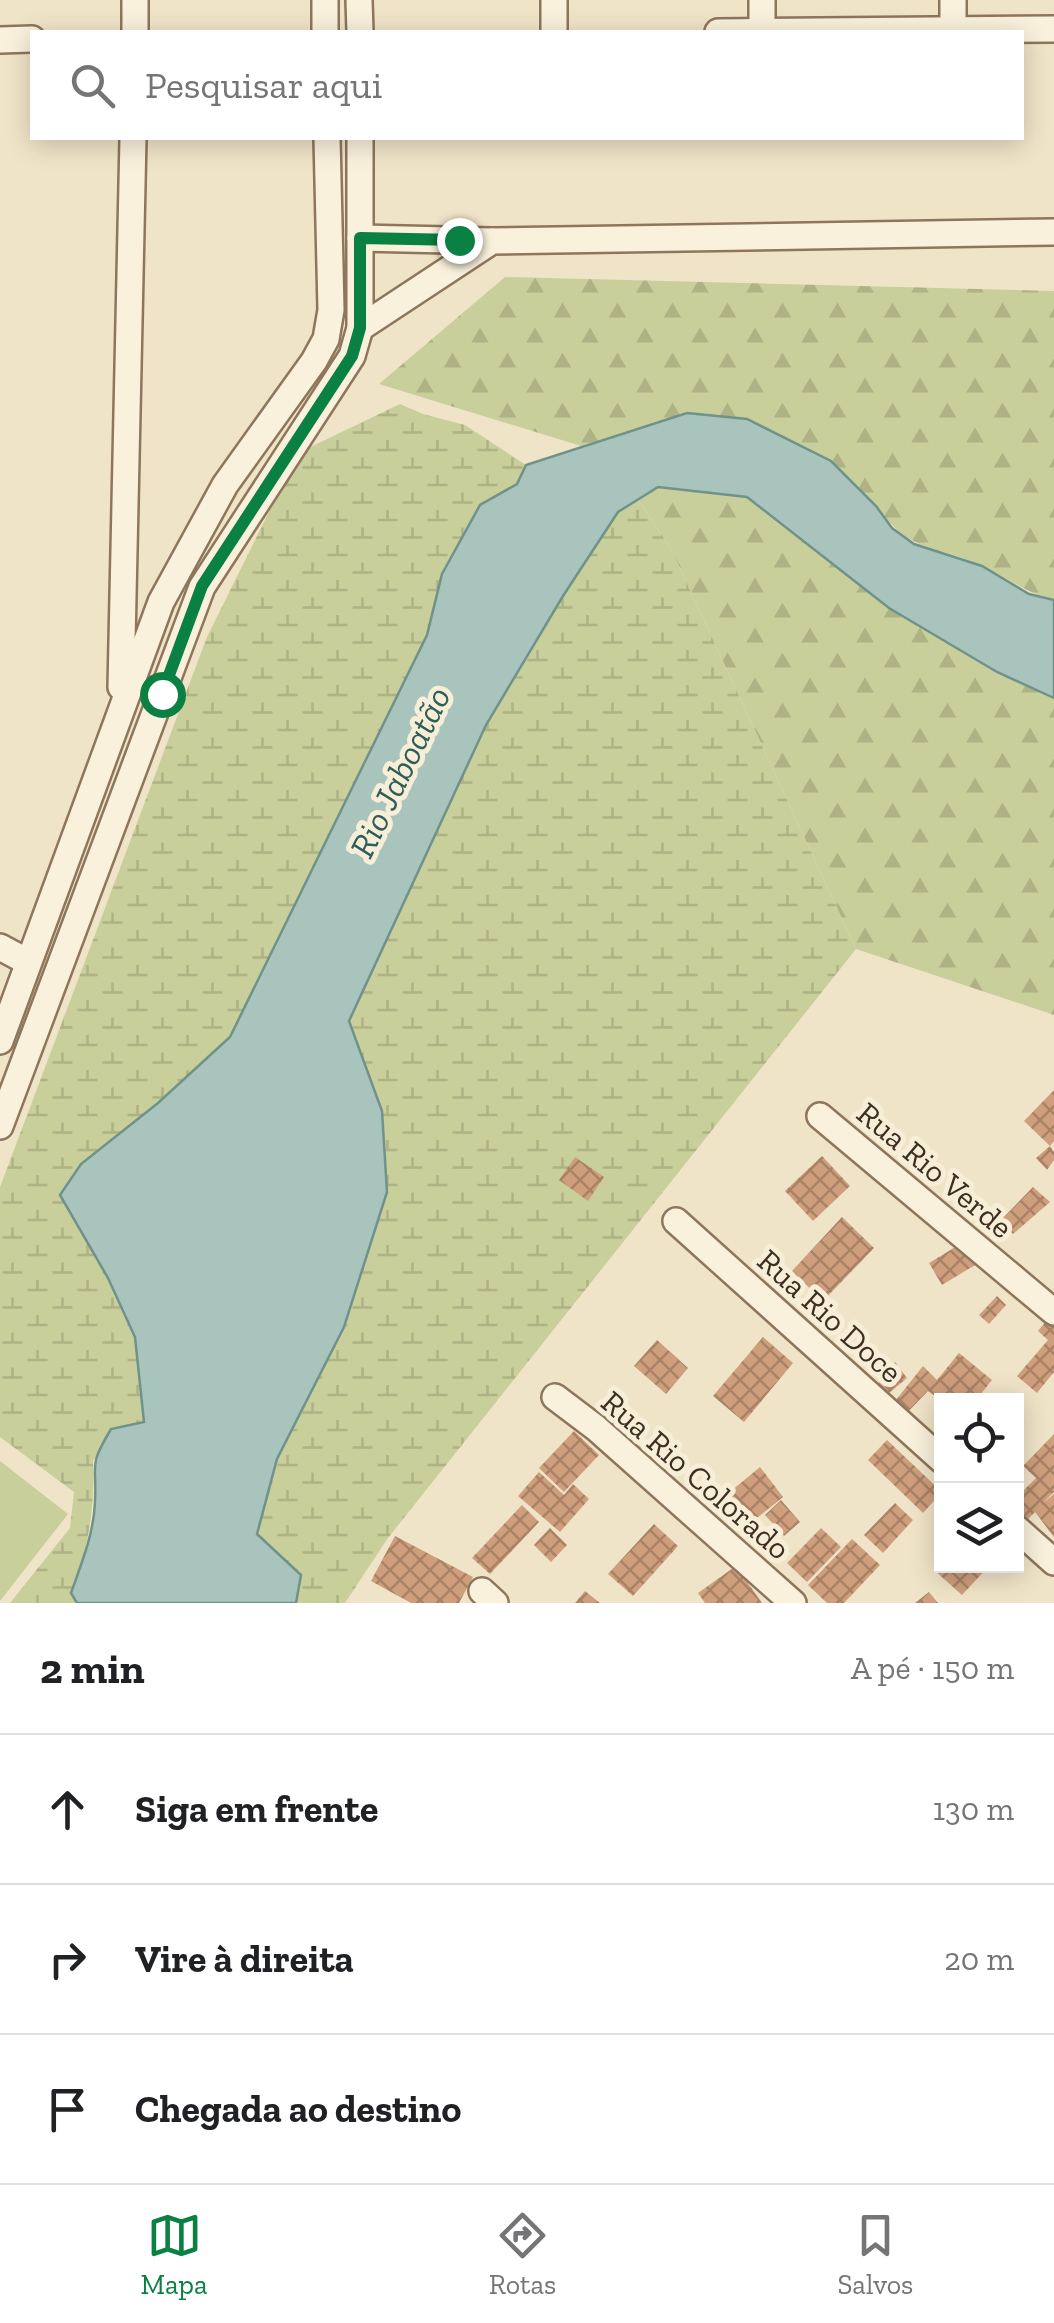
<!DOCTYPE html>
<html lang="pt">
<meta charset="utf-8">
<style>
body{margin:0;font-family:"Zilla Slab",serif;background:#f2f2f2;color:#202124}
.controls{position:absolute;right:30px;bottom:30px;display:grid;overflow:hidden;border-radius:0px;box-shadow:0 5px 25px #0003}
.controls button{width:90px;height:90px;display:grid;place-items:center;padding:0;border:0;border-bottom:2px solid #e0e0e0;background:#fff;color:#202124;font:50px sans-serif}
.stop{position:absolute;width:30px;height:30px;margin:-22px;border:8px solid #0b8043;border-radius:50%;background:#fff}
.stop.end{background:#0b8043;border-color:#fff;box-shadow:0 2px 10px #0008}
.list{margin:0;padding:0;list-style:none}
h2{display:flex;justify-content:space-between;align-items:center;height:130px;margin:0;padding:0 40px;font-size:42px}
h2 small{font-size:32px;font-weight:400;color:#757577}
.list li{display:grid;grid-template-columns:65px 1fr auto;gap:30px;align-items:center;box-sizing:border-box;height:150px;padding:0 40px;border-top:2px solid #e0e0e0}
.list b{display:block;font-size:38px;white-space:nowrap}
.list em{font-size:32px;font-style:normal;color:#757577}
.icon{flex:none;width:55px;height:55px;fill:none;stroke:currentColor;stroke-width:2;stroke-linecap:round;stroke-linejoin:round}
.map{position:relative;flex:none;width:1054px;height:1603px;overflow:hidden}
.search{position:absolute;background:#fff;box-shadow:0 5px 25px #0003;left:30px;right:30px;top:30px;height:110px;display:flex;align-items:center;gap:25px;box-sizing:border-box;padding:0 35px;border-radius:0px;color:#757577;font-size:38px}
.sheet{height:580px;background:#fff}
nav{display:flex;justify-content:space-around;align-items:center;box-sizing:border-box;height:140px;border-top:2px solid #e0e0e0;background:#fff;font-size:28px;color:#757577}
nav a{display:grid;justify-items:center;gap:5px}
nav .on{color:#0b8043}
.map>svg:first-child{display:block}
.grass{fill:#c9cf9b}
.forest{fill:url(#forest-firs)}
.wetland{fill:url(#wetland-marsh)}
.water{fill:#a9c4bc;stroke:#6f938a;stroke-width:2.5}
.building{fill:url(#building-cross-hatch)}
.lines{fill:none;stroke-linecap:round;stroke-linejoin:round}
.minor-casing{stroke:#8d765c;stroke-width:30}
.minor{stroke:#faf1dc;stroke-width:25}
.route{stroke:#0b8043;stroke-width:12}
.labels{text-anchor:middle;stroke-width:10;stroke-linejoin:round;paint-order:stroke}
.street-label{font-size:32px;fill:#3d2e20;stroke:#f7eed8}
.water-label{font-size:35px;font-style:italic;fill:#2f5d5a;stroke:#f7eed8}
</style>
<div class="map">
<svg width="1054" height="1603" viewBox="0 0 1054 1603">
<defs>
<pattern id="forest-firs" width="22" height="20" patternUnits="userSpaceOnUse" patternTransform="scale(2.5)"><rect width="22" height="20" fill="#c9cf9b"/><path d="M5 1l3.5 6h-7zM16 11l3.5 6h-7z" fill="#aeb285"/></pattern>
<pattern id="wetland-marsh" width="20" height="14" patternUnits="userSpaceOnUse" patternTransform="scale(2.5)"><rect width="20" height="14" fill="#c9cf9b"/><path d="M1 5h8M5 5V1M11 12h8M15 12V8" fill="none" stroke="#aeb285"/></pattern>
<pattern id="building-cross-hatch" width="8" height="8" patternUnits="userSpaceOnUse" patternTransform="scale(2.5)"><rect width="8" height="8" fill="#cf9f7d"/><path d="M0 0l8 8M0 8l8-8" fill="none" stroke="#a98266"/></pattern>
</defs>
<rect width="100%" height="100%" fill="#f0e4c8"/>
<path class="grass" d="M 0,1461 L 68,1514 L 0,1601 Z"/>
<g class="forest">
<path d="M 505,277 L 1054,291 L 1054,600 C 1026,593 1008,578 983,566 C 935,544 912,555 876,506 L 687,413 L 581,446 L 379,384 Z"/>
<path d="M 658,487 L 747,497 L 889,608 L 997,672 L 1054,698 L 1054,1015 L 856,949 L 671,549 L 637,498 Z"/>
</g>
<g class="wetland">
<path d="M 400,404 L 423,414 L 465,425 L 526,465 L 518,484 L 480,505 L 442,574 L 427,635 L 230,1037 L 122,1134 L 108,1278 L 135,1337 L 144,1423 L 93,1460 C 95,1509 89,1546 71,1593 L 77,1603 L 10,1603 L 70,1528 L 74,1492 L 0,1437 L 0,1187 L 207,637 L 298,453 Z"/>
<path d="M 637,498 L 671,549 L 856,949 L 388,1538 L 345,1603 L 296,1603 L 301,1575 L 257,1534 L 277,1459 L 344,1327 L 382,1111 L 349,1021 L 486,726 L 563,596 L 618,512 Z"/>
</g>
<path class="water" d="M 687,413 L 747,419 L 831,461 L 876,506 L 892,528 L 914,544 L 982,566 L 1029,594 L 1054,600 L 1054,698 L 997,672 L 889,608 L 747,497 L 658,487 L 618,512 L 563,596 L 486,725 L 349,1021 L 382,1111 L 387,1192 L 344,1327 L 277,1459 L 257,1534 L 301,1575 L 296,1603 L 77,1603 L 71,1593 C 81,1565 94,1533 95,1502 C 97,1461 88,1468 111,1429 L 144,1422 L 135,1337 L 108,1278 L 60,1195 L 81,1164 L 158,1103 L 230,1037 L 427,635 L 442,574 L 480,505 L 517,484 L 526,465 Z"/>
<g class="building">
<path d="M 1054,1090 L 1054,1141 L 1050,1146 L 1024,1121 Z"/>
<path d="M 1050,1146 L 1054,1152 L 1054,1160 L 1047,1170 L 1036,1158 Z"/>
<path d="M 822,1156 L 850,1186 L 813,1221 L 785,1191 Z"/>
<path d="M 575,1157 L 604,1177 L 588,1201 L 559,1180 Z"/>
<path d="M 1033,1187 L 1050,1202 L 1013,1234 L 1000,1221 Z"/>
<path d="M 842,1217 L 874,1248 L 823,1301 L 792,1271 Z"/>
<path d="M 962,1243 L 975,1265 L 942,1285 L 929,1263 Z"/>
<path d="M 997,1296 L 1006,1305 L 989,1324 L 979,1315 Z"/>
<path d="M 1047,1320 L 1054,1326 L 1054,1372 L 1037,1393 L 1017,1376 L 1048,1340 L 1038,1331 Z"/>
<path d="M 763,1337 L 793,1363 L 744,1422 L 713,1396 Z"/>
<path d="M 657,1340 L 688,1368 L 666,1394 L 634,1366 Z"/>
<path d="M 959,1353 L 992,1380 L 976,1400 L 940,1400 L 928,1391 L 904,1416 L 892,1405 L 923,1366 L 937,1380 Z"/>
<path d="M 895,1362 L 907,1378 L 888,1394 L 878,1384 Z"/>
<path d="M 574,1431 L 599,1455 L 564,1492 L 539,1468 Z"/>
<path d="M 1054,1434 L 1054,1492 L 1043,1503 L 1054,1494 L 1054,1537 L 1035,1512 L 1026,1521 L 1016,1511 L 1016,1498 L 1036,1478 L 1023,1466 Z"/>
<path d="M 887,1440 L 942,1492 L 923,1513 L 868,1460 Z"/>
<path d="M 760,1467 L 783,1497 L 742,1530 L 719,1501 Z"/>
<path d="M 539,1472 L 564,1495 L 573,1484 L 589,1499 L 560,1532 L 518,1496 Z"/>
<path d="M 781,1500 L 800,1522 L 784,1536 L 765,1515 Z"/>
<path d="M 895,1503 L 913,1520 L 883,1553 L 864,1535 Z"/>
<path d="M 522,1505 L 539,1522 L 490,1574 L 472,1558 Z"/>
<path d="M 654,1524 L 678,1546 L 633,1596 L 608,1574 Z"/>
<path d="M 550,1528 L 567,1545 L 551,1562 L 534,1545 Z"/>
<path d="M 821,1528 L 841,1547 L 807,1582 L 787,1563 Z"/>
<path d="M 395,1536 L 473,1577 L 459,1603 L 411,1603 L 371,1581 Z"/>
<path d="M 852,1539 L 880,1565 L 844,1603 L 827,1603 L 808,1585 Z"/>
<path d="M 942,1561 L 942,1566 L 989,1566 L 962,1595 L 934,1570 Z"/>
<path d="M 736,1566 L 762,1603 L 705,1603 L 698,1593 Z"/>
<path d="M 585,1591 L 600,1603 L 575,1603 Z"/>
<path d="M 929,1592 L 938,1603 L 915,1603 Z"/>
</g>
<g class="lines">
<defs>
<g id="minor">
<path d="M 325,0 L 325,32"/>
<path d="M 359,0 L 360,32"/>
<path d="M 554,0 L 554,32"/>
<path d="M 762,0 L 762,32"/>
<path d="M 953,0 L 953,30"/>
<path d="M 135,32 L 135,0"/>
<path d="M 718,32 L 1054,29"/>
<path d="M 0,40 L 32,39"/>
<path d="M 360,238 L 492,241"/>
<path d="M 360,328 L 492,241 L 1054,232"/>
<path d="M 121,687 L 133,138"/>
<path d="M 0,947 L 28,962"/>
<path d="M 0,1041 L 161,602 L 225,485 L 314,361 L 326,339 L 331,310 L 327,138"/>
<path d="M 820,1116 L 1054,1312"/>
<path d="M 0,1126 L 202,587 L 352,356 L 360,328 L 360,138"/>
<path d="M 676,1221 L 942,1460"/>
<path d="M 555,1397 L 596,1428 L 793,1603"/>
<path d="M 1016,1528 L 1054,1562"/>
<path d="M 482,1591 L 495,1603"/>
</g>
</defs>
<use href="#minor" class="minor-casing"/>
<use href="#minor" class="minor"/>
</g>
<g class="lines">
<path class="route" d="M 162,694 L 202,586 L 352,356 L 360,328 L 360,238 L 459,240"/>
</g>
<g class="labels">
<g class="street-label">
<text transform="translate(935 1170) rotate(40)" y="11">Rua Rio Verde</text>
<text transform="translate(830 1316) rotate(42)" y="11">Rua Rio Doce</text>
<text transform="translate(696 1475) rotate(41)" y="11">Rua Rio Colorado</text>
</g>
<g class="water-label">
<text transform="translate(400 772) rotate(-64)" y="12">Rio Jaboatão</text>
</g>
</g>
</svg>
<div class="controls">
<button><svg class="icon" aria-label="locate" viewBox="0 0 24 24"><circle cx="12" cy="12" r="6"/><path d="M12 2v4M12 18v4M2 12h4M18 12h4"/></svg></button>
<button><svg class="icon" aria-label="layers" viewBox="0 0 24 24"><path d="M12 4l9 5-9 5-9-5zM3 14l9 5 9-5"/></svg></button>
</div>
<div class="stop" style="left:162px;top:694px"></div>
<div class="stop end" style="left:459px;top:240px"></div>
<div class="search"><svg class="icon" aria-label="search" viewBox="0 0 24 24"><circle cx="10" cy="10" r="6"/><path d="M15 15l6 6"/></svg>Pesquisar aqui</div>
</div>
<section class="sheet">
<h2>2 min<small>A pé · 150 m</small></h2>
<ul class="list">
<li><svg class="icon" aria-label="ahead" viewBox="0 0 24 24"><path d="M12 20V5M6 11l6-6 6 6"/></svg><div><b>Siga em frente</b></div><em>130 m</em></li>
<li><svg class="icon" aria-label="right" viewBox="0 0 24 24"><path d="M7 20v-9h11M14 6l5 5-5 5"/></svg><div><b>Vire à direita</b></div><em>20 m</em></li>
<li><svg class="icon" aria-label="arrive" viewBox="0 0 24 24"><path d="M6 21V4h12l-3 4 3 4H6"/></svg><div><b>Chegada ao destino</b></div></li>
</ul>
</section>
<nav>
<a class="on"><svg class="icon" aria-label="map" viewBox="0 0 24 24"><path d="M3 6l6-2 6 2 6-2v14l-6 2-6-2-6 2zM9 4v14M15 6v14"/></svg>Mapa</a>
<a><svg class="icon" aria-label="directions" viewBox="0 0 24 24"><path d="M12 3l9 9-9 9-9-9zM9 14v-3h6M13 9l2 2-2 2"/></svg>Rotas</a>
<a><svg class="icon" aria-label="saved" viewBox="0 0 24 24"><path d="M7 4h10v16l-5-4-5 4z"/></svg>Salvos</a>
</nav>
